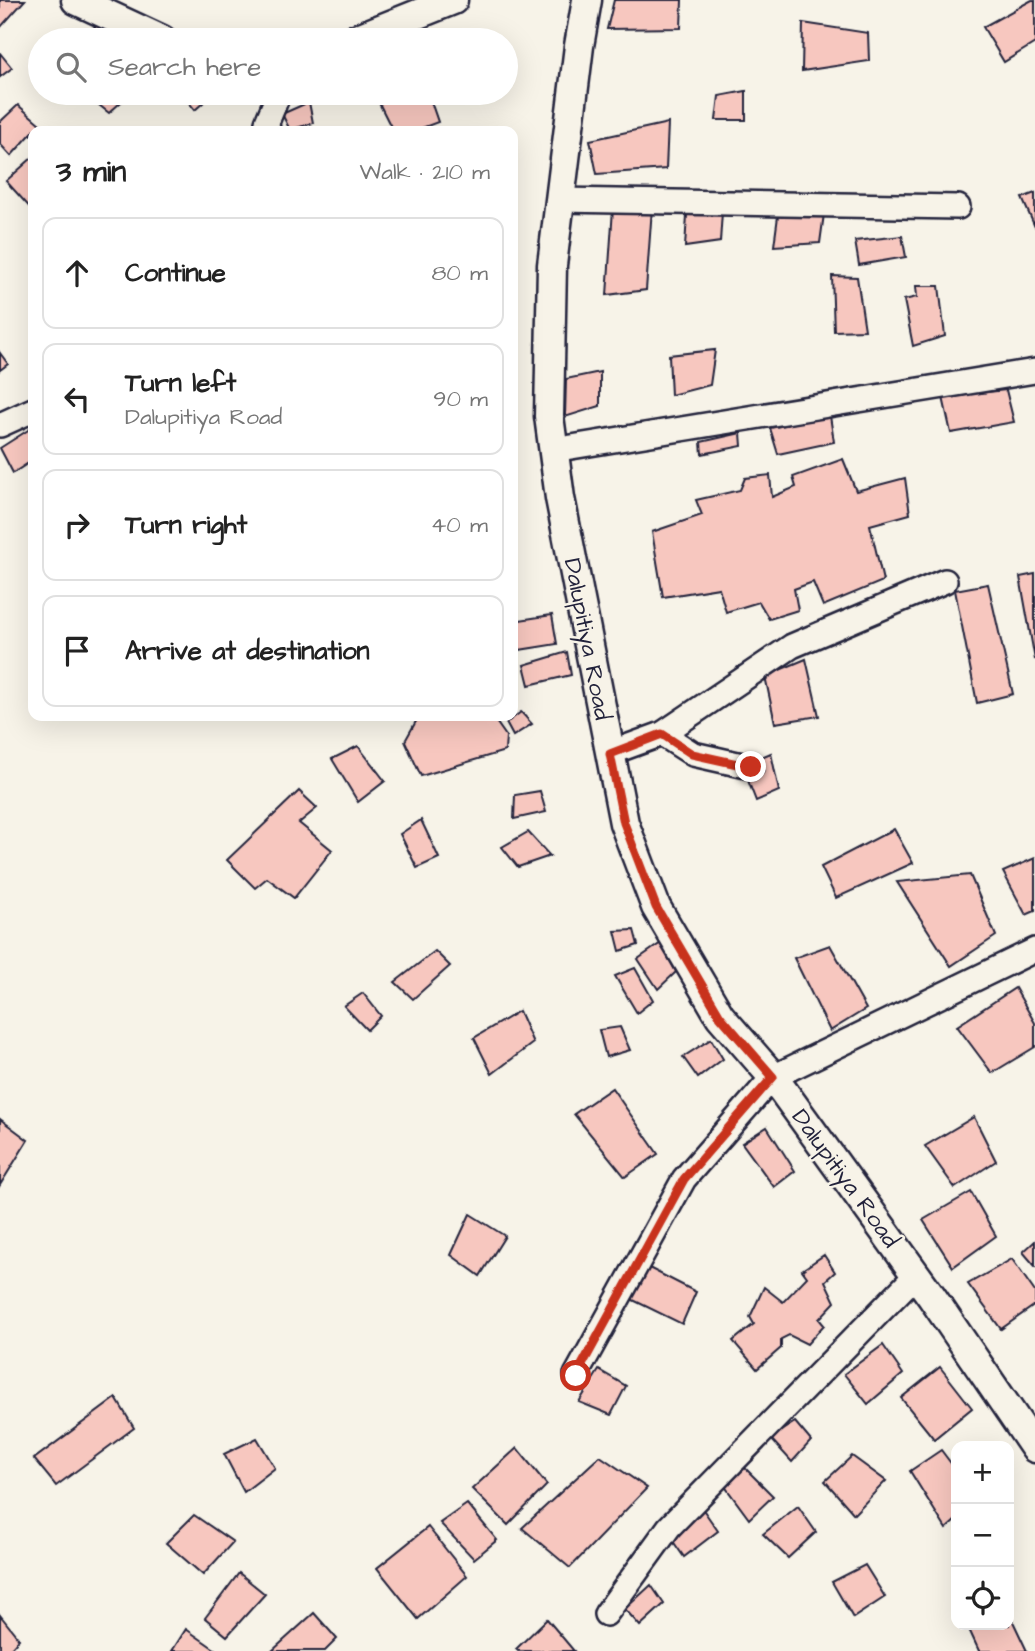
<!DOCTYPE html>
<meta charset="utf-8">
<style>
body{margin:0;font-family:"Architects Daughter",sans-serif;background:#f2f2f2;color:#222}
.controls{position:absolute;right:21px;bottom:21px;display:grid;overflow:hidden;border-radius:14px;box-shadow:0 7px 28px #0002}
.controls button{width:63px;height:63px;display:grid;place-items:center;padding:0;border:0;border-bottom:2px solid #e0e0e0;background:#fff;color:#222;font:35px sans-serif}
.stop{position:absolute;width:21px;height:21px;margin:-16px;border:5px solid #c8321e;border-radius:50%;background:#fff}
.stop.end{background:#c8321e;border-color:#fff;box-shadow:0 2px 7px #0008}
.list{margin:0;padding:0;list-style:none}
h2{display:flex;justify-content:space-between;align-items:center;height:91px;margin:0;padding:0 28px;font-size:30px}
h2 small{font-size:23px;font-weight:400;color:#767676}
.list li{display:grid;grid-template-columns:46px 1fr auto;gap:21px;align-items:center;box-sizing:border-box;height:112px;margin:0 14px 14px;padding:0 14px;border:2px solid #e0e0e0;border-radius:14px}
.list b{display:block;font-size:26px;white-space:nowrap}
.list p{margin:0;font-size:23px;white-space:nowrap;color:#767676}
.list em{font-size:23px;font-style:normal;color:#767676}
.icon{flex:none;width:38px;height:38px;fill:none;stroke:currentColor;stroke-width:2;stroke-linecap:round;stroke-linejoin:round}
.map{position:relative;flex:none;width:1035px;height:1651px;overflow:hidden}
.search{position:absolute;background:#fff;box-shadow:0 7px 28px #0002;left:28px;top:28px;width:490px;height:77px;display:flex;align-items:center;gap:18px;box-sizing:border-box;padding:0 24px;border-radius:38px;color:#767676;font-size:26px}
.panel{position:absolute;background:#fff;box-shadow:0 7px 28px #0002;left:28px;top:126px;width:490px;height:595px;border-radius:14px}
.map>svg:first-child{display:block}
.building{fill:#f7c7bf;stroke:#22223b;stroke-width:2}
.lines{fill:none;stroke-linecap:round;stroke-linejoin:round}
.minor-casing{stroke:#22223b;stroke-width:28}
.tertiary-casing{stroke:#22223b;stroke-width:33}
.minor{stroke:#f7f3e8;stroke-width:23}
.tertiary{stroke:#f7f3e8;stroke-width:28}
.route{stroke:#c8321e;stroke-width:9}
.labels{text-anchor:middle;stroke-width:5;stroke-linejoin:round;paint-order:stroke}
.street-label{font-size:24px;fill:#22223b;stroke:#f7f3e8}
</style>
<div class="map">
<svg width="1035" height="1651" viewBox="0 0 1035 1651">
<rect width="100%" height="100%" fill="#f7f3e8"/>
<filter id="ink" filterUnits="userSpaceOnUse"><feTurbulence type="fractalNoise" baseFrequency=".0143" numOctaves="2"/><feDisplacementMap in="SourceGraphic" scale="14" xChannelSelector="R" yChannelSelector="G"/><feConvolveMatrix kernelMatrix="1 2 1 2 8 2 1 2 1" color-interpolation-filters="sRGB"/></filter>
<g filter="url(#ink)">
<g class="building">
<path d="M 0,0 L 25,0 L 0,28 Z"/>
<path d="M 614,0 L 682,0 L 681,28 L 607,29 Z"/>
<path d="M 1032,0 L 1035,0 L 1035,43 L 1004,62 L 983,27 Z"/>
<path d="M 803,23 L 868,33 L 869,61 L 802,71 Z"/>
<path d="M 97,25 L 111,40 L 80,40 Z"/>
<path d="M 0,53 L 12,68 L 0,77 Z"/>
<path d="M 746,91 L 746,120 L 716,120 L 719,96 Z"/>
<path d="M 84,93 L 131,93 L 109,113 Z"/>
<path d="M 181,93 L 214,93 L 195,110 Z"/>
<path d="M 374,93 L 428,93 L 438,122 L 414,131 L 393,131 Z"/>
<path d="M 309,102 L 313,123 L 290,130 L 282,114 Z"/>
<path d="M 18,105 L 40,124 L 11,156 L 0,144 L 0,122 Z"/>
<path d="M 668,123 L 666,169 L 597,174 L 590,140 Z"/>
<path d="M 33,157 L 33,211 L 6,181 Z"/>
<path d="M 1035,193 L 1035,227 L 1022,198 Z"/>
<path d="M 652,208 L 646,290 L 607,295 L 613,209 Z"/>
<path d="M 722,212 L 720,242 L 685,247 L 687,215 Z"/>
<path d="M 824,214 L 820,243 L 774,246 L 778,216 Z"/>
<path d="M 902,236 L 906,257 L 859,265 L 855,241 Z"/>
<path d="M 832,276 L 857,277 L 865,330 L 834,331 Z"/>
<path d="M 916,286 L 939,286 L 945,336 L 913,346 L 904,300 L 917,297 Z"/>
<path d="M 715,350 L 710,385 L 671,395 L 669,355 Z"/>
<path d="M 0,353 L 8,364 L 0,370 Z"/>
<path d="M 600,372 L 600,406 L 565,417 L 566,379 Z"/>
<path d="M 1006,390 L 1014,422 L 951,433 L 943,397 Z"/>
<path d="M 830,416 L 834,442 L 778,454 L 770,428 Z"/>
<path d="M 33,427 L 33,460 L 13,473 L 0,448 Z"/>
<path d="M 741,433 L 742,446 L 702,454 L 701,442 Z"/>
<path d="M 843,459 L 856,491 L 905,478 L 910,514 L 870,525 L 883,581 L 823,606 L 813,582 L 794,589 L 798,610 L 769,619 L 759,602 L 726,612 L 719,588 L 663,597 L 652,532 L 702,515 L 696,500 L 740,490 L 745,478 L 770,475 L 772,497 L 796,487 L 793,477 Z"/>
<path d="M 1035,574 L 1035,660 L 1020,577 Z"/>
<path d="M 988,584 L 1013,694 L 977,703 L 955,590 Z"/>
<path d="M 552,615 L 557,644 L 513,651 L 513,621 Z"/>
<path d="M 567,652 L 571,675 L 529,685 L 524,665 Z"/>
<path d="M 806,659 L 819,716 L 775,723 L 765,676 Z"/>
<path d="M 521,712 L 532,724 L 513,736 L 506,723 Z"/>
<path d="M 419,716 L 492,716 L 506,736 L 505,751 L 421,776 L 405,741 Z"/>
<path d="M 358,746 L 385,781 L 358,802 L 332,759 Z"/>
<path d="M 771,753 L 779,791 L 756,801 L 742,765 Z"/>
<path d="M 299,791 L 317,808 L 299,823 L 332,850 L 294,898 L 267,878 L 255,888 L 227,860 Z"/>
<path d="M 540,791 L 546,812 L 514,819 L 515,795 Z"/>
<path d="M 421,820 L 439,858 L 417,868 L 400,834 Z"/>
<path d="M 894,829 L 913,863 L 836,898 L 821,867 Z"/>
<path d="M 528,832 L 550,856 L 518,867 L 502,847 Z"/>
<path d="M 1035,858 L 1035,911 L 1026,915 L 1003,872 Z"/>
<path d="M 970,875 L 996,936 L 951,966 L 897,882 Z"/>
<path d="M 634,930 L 638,945 L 620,951 L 615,931 Z"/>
<path d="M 661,943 L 676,972 L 658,989 L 638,959 Z"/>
<path d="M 830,945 L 866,1009 L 830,1031 L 794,958 Z"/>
<path d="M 435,951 L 450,966 L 413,999 L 395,982 Z"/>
<path d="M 635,968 L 653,1000 L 637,1013 L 615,976 Z"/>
<path d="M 1015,988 L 1035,1023 L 1035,1047 L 992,1073 L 957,1026 Z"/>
<path d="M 363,993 L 381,1016 L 367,1030 L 344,1006 Z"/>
<path d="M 519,1011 L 533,1043 L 492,1074 L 474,1038 Z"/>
<path d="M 620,1027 L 630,1050 L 606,1057 L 599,1030 Z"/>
<path d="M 711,1039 L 723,1059 L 698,1078 L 683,1057 Z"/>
<path d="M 612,1088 L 658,1154 L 625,1177 L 574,1114 Z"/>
<path d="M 974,1117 L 996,1161 L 955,1188 L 925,1146 Z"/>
<path d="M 0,1119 L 28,1140 L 0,1185 Z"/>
<path d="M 767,1127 L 795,1171 L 774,1187 L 742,1143 Z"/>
<path d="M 971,1192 L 996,1236 L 953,1267 L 923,1220 Z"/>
<path d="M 470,1214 L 505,1236 L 480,1276 L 451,1255 Z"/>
<path d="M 1035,1241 L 1035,1266 L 1023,1252 Z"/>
<path d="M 824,1255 L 835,1272 L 825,1281 L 835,1302 L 819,1319 L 824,1325 L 807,1344 L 789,1335 L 781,1339 L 781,1348 L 757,1369 L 733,1341 L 754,1324 L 750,1317 L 764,1287 L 783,1302 L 807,1277 L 802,1270 Z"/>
<path d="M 1012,1259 L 1035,1292 L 1035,1305 L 1001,1329 L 968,1284 Z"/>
<path d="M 649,1268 L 696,1292 L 682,1324 L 631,1299 Z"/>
<path d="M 883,1345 L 903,1374 L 868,1404 L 844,1374 Z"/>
<path d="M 940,1367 L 972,1408 L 934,1439 L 901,1398 Z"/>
<path d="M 599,1370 L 626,1386 L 611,1415 L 579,1402 Z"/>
<path d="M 116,1398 L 134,1428 L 56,1486 L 34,1459 Z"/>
<path d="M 795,1422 L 811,1441 L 792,1462 L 770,1438 Z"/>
<path d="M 257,1438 L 275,1468 L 244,1492 L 224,1454 Z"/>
<path d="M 517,1448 L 547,1485 L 508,1525 L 472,1489 Z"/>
<path d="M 941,1450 L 956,1470 L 956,1520 L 946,1529 L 910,1471 Z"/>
<path d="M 600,1456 L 647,1488 L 570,1568 L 522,1528 Z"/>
<path d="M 852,1456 L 886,1481 L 854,1514 L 825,1481 Z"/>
<path d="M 743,1466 L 773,1496 L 749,1519 L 724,1485 Z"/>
<path d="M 467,1504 L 497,1540 L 474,1559 L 440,1523 Z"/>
<path d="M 798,1506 L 816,1532 L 788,1558 L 763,1534 Z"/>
<path d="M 702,1508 L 718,1531 L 684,1557 L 670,1537 Z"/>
<path d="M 194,1515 L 233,1542 L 203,1575 L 166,1543 Z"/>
<path d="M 428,1527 L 467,1576 L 418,1619 L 377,1568 Z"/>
<path d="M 865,1565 L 885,1597 L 853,1618 L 832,1582 Z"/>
<path d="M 239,1573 L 265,1594 L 227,1636 L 205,1618 Z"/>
<path d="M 651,1585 L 664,1604 L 640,1626 L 625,1609 Z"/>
<path d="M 314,1613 L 337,1639 L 325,1651 L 272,1651 Z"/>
<path d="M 1009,1613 L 1027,1651 L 979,1651 L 967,1625 L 1009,1625 Z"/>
<path d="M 0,1615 L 19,1639 L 8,1651 L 0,1651 Z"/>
<path d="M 547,1619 L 574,1651 L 518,1651 L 516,1649 Z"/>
<path d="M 186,1629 L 216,1650 L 216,1651 L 172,1651 Z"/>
</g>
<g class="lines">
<defs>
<g id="minor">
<path d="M 268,131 L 267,122 L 279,93"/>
<path d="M 560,200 L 958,207"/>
<path d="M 0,425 L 33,410"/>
<path d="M 553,450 L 1035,371"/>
<path d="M 662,734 L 693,754 L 751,767"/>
<path d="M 610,753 L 662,734 L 792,646 L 945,581"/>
<path d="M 576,1375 L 684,1179 L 773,1077 L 1035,950"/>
<path d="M 606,1614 L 669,1527 L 916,1275"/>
</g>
<g id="tertiary">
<path d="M 76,0 L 162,40"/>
<path d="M 587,0 L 579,46 L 552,265 L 549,416 L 560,498 L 624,823 L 656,907 L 720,1016 L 773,1077 L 932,1297 L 1035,1448"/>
<path d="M 353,40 L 453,0"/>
</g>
</defs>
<use href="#minor" class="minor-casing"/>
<use href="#tertiary" class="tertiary-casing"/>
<use href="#minor" class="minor"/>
<use href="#tertiary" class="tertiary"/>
</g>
</g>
<g class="lines" filter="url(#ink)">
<path class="route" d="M 576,1376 L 684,1179 L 773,1077 L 720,1016 L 656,907 L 624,823 L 610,754 L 662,734 L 692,754 L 751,767"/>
</g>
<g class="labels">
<g class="street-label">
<text transform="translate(588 639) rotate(79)" y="8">Dalupitiya Road</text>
<text transform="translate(846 1178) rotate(54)" y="8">Dalupitiya Road</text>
</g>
</g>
</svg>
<div class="controls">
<button>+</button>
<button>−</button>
<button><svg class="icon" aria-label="locate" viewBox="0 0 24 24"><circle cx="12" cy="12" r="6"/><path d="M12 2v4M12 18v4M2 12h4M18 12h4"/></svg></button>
</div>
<div class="stop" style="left:576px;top:1376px"></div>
<div class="stop end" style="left:751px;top:767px"></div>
<div class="search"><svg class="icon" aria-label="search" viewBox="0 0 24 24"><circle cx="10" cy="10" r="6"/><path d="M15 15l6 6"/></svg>Search here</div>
<section class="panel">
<h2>3 min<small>Walk · 210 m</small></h2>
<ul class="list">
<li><svg class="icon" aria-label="ahead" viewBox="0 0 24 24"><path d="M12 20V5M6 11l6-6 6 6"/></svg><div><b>Continue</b></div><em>80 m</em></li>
<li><svg class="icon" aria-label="left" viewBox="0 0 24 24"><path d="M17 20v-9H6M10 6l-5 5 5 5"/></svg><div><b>Turn left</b><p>Dalupitiya Road</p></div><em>90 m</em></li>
<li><svg class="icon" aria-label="right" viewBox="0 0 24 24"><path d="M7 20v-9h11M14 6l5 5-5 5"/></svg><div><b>Turn right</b></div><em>40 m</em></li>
<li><svg class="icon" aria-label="arrive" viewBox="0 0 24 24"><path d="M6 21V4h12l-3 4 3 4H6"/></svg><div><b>Arrive at destination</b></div></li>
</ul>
</section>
</div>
